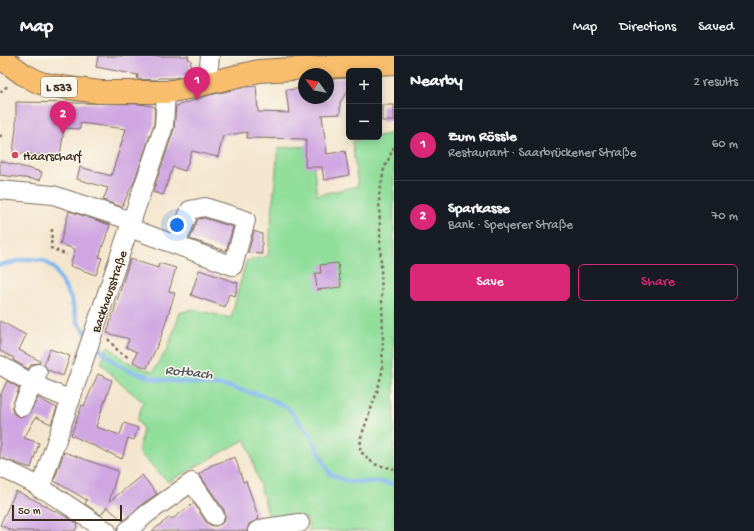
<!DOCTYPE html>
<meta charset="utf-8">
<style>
body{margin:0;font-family:"Gochi Hand",sans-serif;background:#20242c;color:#f1f3f6}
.controls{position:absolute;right:12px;top:12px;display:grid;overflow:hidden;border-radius:6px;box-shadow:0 2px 10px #0003}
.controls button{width:36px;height:36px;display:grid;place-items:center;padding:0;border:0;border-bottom:1px solid #363941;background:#171b24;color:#f1f3f6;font:20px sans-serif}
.compass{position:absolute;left:298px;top:12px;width:36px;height:36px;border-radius:50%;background:#171b24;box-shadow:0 2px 10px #0003;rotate:303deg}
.scale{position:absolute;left:12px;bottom:10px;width:110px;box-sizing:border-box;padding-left:4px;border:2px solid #3b2a1e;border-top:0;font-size:11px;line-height:14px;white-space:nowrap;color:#3b2a1e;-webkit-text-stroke:3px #fbf7ec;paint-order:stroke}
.you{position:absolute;left:177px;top:169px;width:14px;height:14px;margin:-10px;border:3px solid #fff;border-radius:50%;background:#1a73e8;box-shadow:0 0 0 6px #1a73e833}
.badge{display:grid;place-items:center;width:26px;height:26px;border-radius:50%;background:#db2777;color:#fff;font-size:13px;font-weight:700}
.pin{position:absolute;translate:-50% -33px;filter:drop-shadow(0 1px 2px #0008)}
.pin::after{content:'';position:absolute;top:21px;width:14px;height:12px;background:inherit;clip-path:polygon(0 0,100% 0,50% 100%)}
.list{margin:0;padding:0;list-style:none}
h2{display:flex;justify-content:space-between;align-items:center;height:52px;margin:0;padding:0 16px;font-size:17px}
h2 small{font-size:13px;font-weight:400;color:#9ea1a6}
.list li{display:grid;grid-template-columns:26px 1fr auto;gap:12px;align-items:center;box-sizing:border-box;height:72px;padding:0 16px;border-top:1px solid #363941}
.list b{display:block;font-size:15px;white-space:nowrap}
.list p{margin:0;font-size:13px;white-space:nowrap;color:#9ea1a6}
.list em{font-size:13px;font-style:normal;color:#9ea1a6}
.actions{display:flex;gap:8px;padding:12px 16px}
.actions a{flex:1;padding:9px 0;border:1px solid #db2777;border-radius:6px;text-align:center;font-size:14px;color:#db2777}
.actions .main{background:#db2777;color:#fff}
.map{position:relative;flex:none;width:394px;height:475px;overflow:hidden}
header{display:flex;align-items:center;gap:24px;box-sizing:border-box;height:56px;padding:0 20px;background:#171b24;border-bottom:1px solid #363941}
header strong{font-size:19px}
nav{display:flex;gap:22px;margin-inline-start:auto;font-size:14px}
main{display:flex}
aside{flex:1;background:#171b24}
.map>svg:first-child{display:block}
.green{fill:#91de9b;stroke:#66845c}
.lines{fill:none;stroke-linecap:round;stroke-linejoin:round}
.stream{stroke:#7fb5ee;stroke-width:4.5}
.building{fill:#cfa6e1}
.minor-casing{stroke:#7c6c5c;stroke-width:20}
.major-casing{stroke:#7c6c5c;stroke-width:24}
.path{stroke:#7c6c5c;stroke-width:2.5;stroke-dasharray:3 3;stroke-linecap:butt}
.minor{stroke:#fff;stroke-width:18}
.major{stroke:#f9be6d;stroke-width:22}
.poi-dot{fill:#d1495b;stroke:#fbf7ec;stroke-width:1.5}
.labels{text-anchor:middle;stroke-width:3;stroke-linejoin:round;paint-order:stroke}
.shield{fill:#fbf7ec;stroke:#75685c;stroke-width:1}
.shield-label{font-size:12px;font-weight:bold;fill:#3b2a1e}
.poi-label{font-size:13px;fill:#3b2a1e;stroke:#fbf7ec;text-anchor:start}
.street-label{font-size:13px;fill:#3b2a1e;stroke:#fbf7ec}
.water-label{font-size:14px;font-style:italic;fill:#4f545c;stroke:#fbf7ec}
</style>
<header>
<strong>Map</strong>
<nav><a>Map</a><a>Directions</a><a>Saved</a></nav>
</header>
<main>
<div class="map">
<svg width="394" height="475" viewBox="0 0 394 475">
<rect width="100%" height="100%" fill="#fbf7ec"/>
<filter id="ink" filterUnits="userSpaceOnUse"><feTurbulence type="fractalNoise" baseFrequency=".025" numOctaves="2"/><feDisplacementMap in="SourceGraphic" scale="8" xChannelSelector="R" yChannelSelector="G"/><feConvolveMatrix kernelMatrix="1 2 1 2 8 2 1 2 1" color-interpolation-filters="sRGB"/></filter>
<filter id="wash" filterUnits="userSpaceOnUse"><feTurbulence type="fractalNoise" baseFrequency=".012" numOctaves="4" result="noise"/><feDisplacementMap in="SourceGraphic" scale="16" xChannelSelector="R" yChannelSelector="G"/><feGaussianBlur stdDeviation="0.9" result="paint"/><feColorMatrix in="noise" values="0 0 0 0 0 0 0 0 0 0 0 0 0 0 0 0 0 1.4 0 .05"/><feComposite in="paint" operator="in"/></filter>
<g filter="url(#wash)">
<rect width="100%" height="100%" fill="#f4e6ce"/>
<path class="green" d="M 394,77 L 394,475 L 309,475 L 307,462 L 270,464 L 246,383 L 168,426 L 138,396 L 143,373 L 137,364 L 143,346 L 120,327 L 101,307 L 108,290 L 126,305 L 152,316 L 167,294 L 180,257 L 192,253 L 231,262 L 246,205 L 268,200 L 278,92 L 311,90 L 317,139 L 358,130 L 352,85 Z"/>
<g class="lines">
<g class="stream">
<path d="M 0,209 L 26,203 L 43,204 L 54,212 L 71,242 L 77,265 L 87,278"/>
<path d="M 94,287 L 117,308 L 136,317 L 161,324 L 225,330 L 264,340 L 288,352 L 310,379 L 330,418 L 349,426 L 378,426 L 394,428"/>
</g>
</g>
<g id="blocks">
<g class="building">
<path d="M 98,0 L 189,0 L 188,3 L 191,4 L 190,19 L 173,22 L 158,22 L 157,24 L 137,23 L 138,19 L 96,11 Z"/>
<path d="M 349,22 L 349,33 L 340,46 L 340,58 L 322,59 L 327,98 L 345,95 L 349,119 L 324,124 L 322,111 L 305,111 L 306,83 L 247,82 L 247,76 L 223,80 L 218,101 L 192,95 L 185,115 L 173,111 L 163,139 L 153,136 L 174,73 L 176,50 L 210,39 L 246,31 L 256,30 L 258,56 L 289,57 L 286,34 L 304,32 L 304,42 L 328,42 L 328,23 Z"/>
<path d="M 16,46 L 139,48 L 153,50 L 155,52 L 154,68 L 133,129 L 132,129 L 122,151 L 103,144 L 108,132 L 77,123 L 80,111 L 111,120 L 126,73 L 80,67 L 80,73 L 64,72 L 60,100 L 13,97 L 16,72 Z"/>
<rect x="382" y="49" width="12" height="16"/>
<path d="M 0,105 L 42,116 L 40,124 L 0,119 Z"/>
<path d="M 69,155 L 110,169 L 99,201 L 102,202 L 96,219 L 70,210 L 75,193 L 60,188 Z"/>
<path d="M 204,162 L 233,171 L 226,195 L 190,183 L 198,163 Z"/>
<path d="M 254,175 L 262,178 L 262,198 L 248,197 Z"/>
<path d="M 130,203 L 158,212 L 159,207 L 176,212 L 169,235 L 175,237 L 161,281 L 147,312 L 133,306 L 137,296 L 126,291 L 129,283 L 107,277 Z"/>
<path d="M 338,207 L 341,231 L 317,234 L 315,217 L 321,217 L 320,209 Z"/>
<path d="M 199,214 L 238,227 L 235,240 L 229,238 L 225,251 L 191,239 Z"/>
<path d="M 0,265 L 26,279 L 19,294 L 40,305 L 39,307 L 32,308 L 28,313 L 13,304 L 14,302 L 0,295 Z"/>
<path d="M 50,293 L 70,300 L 63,320 L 48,314 L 44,309 Z"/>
<path d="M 98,318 L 112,324 L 96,371 L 120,379 L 124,367 L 138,372 L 134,384 L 128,382 L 122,403 L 71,379 L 82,349 L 84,350 Z"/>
<path d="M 7,325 L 19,332 L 12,351 L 13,357 L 17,360 L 23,361 L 28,359 L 38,342 L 57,352 L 51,368 L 36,361 L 24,382 L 39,387 L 31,412 L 0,402 L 0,340 Z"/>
<path d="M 64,396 L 118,415 L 109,446 L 142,419 L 157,438 L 141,449 L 123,465 L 107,451 L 101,459 L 85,448 L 87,444 L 54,425 Z"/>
<path d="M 235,401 L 243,426 L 246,425 L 259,463 L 249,468 L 247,475 L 152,475 L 170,461 L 172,463 L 194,447 L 206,466 L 210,469 L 215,470 L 221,468 L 225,464 L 225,460 L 224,454 L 199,418 L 212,409 Z"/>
<path d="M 16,435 L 47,450 L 47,451 L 69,462 L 78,468 L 75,475 L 13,475 L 0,469 Z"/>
</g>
</g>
</g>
<g filter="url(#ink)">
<use href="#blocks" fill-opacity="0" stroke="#7c6c5c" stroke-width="1"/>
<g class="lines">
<defs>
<g id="minor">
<path d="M 207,27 L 210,0"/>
<path d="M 0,134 L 53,139 L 132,165"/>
<path d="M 130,172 L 233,210 L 246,164 L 205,151 L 190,154 L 176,189"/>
<path d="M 0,309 L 33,328 L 71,344"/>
<path d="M 22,351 L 38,317"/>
<path d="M 0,412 C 37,425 74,454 107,475"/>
<path d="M 40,433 L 164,70 L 166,36"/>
<path d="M 127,475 L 148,457 L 192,426 L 215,460"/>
<path d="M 257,475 L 265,472 L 300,467"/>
</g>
<path id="major" d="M 0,1 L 23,18 L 40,27 L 62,31 L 99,36 L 166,36 L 183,33 L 259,15 L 394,7"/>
</defs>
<use href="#minor" class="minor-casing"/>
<use href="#major" class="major-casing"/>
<g class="path">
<path d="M 0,36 L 9,29"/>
<path d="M 0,79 L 3,82"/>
<path d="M 394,91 L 384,113 L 379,140 L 383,280 L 382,316 L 377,336 L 361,381 L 360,395 L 374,408 L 394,413"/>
<path d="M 52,173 L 51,192 L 67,199"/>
<path d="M 108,283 L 120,297 L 130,302"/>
</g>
<use href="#minor" class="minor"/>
<use href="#major" class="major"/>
</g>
</g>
<circle class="poi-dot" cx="15" cy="99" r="4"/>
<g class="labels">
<rect class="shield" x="41" y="21" width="36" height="20" rx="3"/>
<g class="shield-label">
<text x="59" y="35">L 533</text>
</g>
<g class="poi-label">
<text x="23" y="104">Haarscharf</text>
</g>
<g class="street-label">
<text transform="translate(108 235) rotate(-71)" y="5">Backhausstraße</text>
</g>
<g class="water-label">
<text transform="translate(189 315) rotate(6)" y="5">Rotbach</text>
</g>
</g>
</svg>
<div class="controls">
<button>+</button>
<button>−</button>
</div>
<svg class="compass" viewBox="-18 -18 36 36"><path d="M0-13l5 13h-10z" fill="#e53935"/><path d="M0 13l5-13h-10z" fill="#9ea1a6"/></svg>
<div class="scale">50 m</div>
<div class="you"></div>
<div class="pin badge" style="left:197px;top:44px">1</div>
<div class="pin badge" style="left:63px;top:78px">2</div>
</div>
<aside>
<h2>Nearby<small>2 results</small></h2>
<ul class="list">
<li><span class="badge">1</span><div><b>Zum Rössle</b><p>Restaurant · Saarbrückener Straße</p></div><em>60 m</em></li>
<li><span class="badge">2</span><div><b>Sparkasse</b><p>Bank · Speyerer Straße</p></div><em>70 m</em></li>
</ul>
<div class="actions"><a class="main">Save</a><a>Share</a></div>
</aside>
</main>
